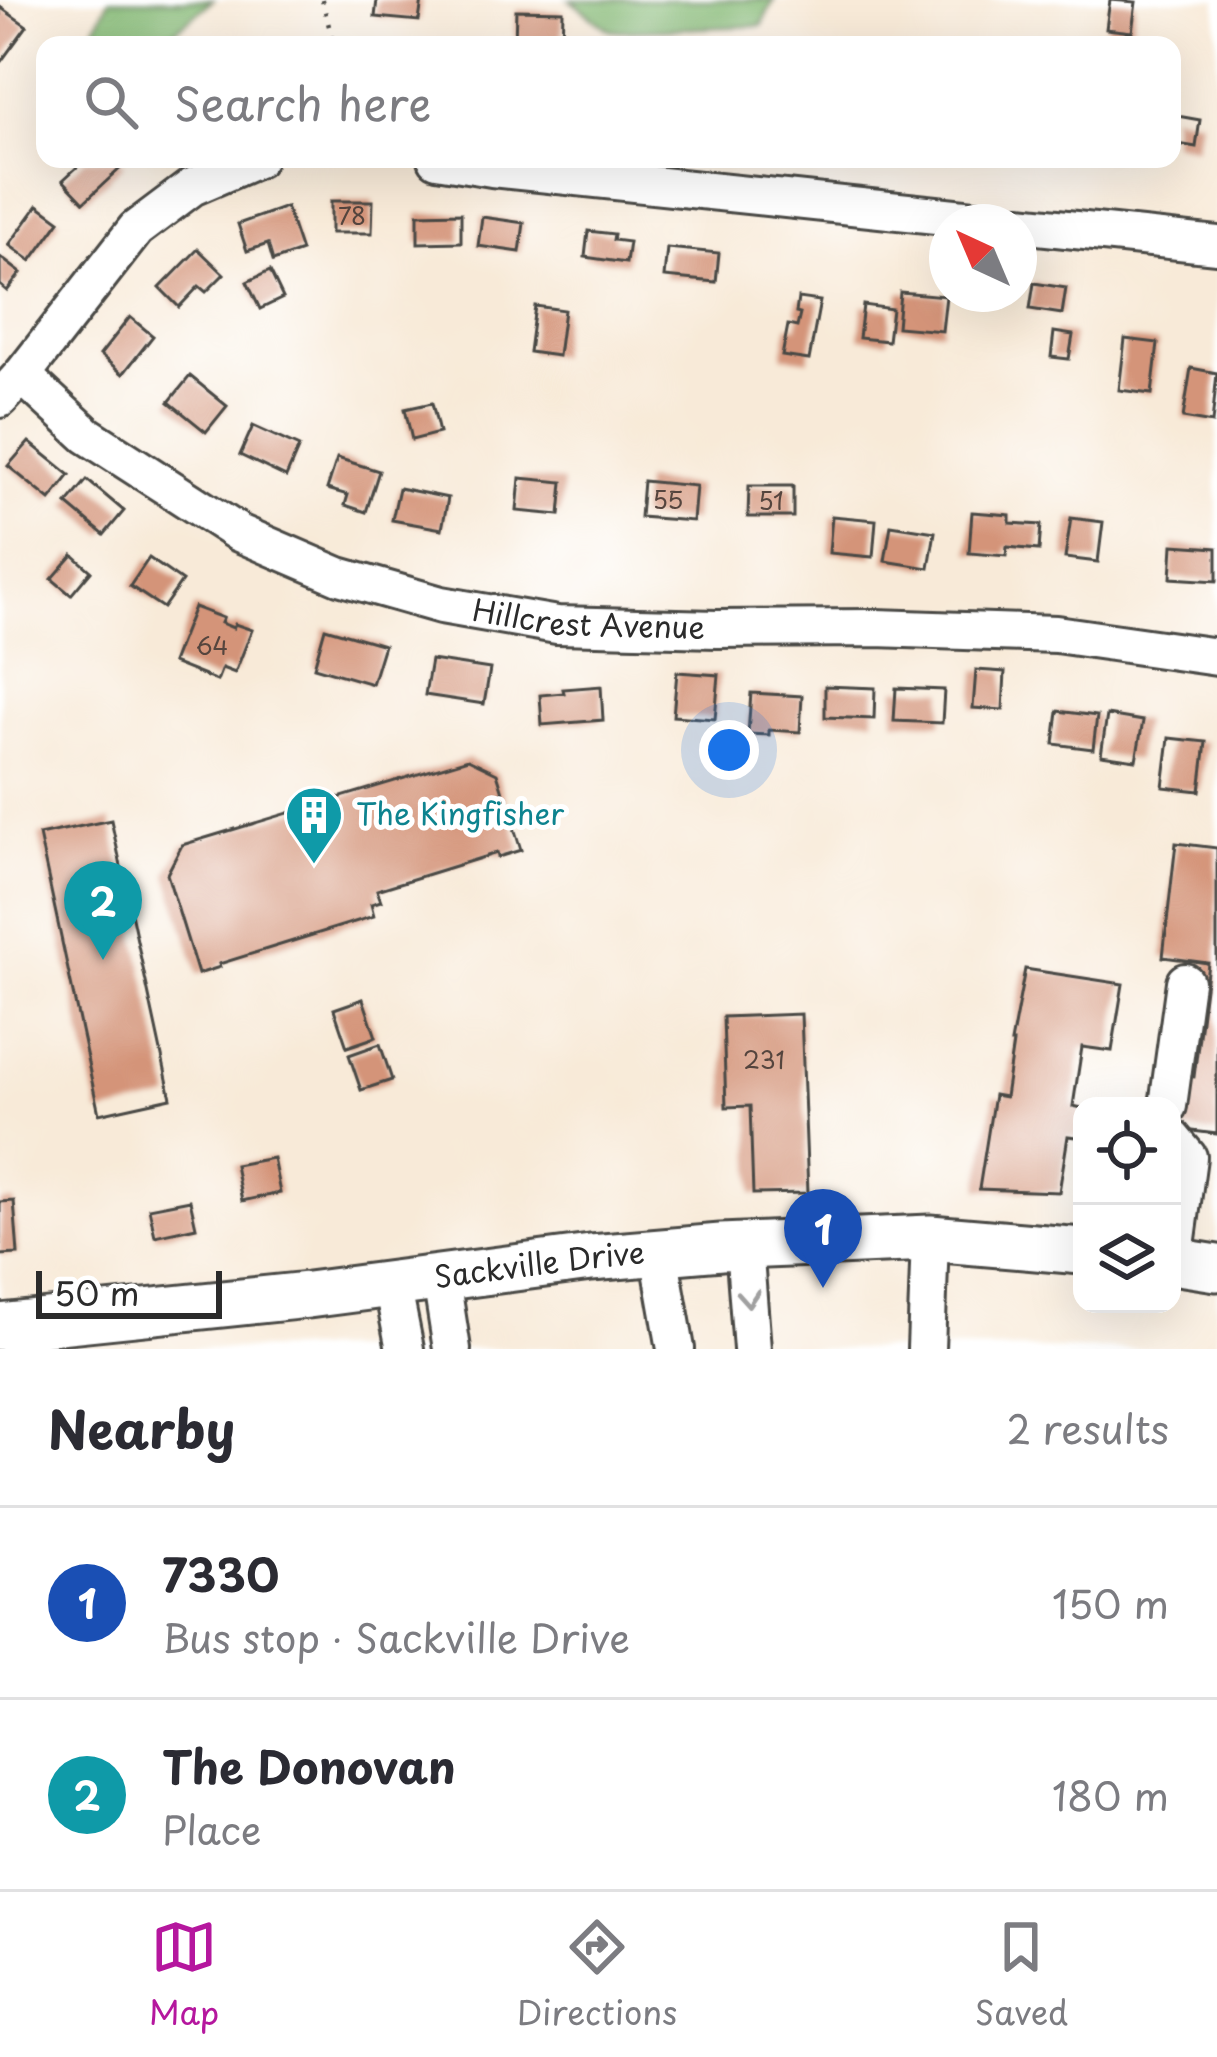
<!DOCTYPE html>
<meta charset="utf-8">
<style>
body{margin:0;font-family:"Playpen Sans",sans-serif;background:#f2f2f3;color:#2b2b33}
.controls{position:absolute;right:36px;bottom:36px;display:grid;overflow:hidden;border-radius:24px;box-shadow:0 12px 48px #0002}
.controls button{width:108px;height:108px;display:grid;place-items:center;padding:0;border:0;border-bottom:3px solid #e1e1e2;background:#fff;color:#2b2b33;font:60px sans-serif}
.compass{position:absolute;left:929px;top:204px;width:108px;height:108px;border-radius:50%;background:#fff;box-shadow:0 12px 48px #0002;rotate:316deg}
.scale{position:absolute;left:36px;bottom:30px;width:186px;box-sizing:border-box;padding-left:12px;border:6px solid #2b2b2b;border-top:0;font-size:33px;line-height:42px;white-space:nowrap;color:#2b2b2b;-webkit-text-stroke:9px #fff;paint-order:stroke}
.you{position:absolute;left:729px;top:750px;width:42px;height:42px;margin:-30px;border:9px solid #fff;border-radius:50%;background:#1a73e8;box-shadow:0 0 0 18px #1a73e833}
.badge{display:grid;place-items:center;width:78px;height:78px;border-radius:50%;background:#b5179e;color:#fff;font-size:39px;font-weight:700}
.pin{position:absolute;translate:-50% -99px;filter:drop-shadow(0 3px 6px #0008)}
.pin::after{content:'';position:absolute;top:63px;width:42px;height:36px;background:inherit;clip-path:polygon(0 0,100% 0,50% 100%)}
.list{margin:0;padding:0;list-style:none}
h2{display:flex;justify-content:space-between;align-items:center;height:156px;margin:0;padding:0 48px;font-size:51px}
h2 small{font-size:39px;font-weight:400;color:#7c7c81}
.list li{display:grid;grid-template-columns:78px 1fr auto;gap:36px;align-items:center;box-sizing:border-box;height:192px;padding:0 48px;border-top:3px solid #e1e1e2}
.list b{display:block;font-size:45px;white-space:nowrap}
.list p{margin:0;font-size:39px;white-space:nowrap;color:#7c7c81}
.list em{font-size:39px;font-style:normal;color:#7c7c81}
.icon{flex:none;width:66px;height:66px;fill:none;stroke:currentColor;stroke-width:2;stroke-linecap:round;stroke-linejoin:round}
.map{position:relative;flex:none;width:1217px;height:1349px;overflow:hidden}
.search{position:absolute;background:#fff;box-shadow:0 12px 48px #0002;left:36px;right:36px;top:36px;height:132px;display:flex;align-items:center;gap:30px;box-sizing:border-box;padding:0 42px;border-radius:24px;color:#7c7c81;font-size:45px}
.sheet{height:540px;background:#fff}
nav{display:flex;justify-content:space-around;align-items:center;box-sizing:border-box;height:168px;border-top:3px solid #e1e1e2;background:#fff;font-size:33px;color:#7c7c81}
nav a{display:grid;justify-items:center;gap:6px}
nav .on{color:#b5179e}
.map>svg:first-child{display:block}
.forest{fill:#85ba75;stroke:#587250;stroke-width:3}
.building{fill:#d49479}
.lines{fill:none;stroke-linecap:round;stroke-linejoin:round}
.minor-casing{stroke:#4a4845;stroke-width:42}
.major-casing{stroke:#4a4845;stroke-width:51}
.path{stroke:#4a4845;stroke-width:4.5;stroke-dasharray:3 9;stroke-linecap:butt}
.minor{stroke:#fff;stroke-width:36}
.major{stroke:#fff;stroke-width:45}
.oneway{stroke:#a0a0a0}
.labels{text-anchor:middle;stroke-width:10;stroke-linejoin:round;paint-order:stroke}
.number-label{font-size:24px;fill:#55453e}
.street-label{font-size:30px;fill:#2b2b2b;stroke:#fff}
.culture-label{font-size:30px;fill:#0d838f;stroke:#fff;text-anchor:start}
</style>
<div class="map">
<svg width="1217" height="1349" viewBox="0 0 1217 1349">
<rect width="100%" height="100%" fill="#fff"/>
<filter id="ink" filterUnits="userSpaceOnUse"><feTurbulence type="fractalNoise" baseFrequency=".00833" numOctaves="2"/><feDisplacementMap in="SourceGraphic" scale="24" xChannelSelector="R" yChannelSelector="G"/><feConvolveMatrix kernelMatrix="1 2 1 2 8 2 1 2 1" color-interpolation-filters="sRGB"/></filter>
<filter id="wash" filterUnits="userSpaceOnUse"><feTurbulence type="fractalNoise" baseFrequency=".004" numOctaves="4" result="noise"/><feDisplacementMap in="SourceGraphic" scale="48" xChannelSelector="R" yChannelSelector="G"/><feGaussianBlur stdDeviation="2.7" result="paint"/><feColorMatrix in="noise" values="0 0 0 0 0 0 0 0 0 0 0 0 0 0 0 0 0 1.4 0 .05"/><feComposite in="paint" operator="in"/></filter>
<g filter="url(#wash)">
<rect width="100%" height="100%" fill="#f8ead8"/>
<g class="forest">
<path d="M 109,0 L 213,0 L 157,45 L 86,45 Z"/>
<path d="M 570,0 L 774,0 L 761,26 L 611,31 Z"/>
</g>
<g id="blocks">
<g class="building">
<path d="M 377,0 L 422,0 L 419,21 L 375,17 Z"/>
<path d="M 1110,0 L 1136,2 L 1132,32 L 1106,29 Z"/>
<path d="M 0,7 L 27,26 L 0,63 Z"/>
<path d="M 516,10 L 563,11 L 562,43 L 515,42 Z"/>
<path d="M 1172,115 L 1200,120 L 1196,147 L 1172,143 Z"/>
<path d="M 86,159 L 118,159 L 124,165 L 84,202 L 63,180 Z"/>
<path d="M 331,201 L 373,201 L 372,233 L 331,233 Z"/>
<path d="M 38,205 L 60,221 L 31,261 L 9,245 Z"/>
<path d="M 286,207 L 301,251 L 273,261 L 268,244 L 247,251 L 238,224 Z"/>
<path d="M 461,213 L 461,242 L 418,243 L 418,214 Z"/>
<path d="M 482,217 L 524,223 L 520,252 L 478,246 Z"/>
<path d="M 588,231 L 614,234 L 613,240 L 629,242 L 626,263 L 585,257 Z"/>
<path d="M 667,248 L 719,253 L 716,282 L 664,277 Z"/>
<path d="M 198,249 L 224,274 L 206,292 L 199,286 L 179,307 L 160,288 Z"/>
<path d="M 0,257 L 21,273 L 7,291 L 0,285 Z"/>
<path d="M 270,271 L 283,298 L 260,309 L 247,282 Z"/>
<path d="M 1034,283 L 1066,288 L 1062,314 L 1030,309 Z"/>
<path d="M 900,292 L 946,296 L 942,331 L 897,327 Z"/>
<path d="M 798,298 L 820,301 L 809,360 L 782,356 L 788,325 L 797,327 L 800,314 L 796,313 Z"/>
<path d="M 863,305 L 892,309 L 888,341 L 859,338 Z"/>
<path d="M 535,306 L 564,310 L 558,356 L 529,352 Z"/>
<path d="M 130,317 L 153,336 L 123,374 L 100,355 Z"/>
<path d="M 1054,332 L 1073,335 L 1069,359 L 1051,357 Z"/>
<path d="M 1125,339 L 1158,343 L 1152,394 L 1119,390 Z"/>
<path d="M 1191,368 L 1217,373 L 1212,423 L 1183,418 Z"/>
<path d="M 190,376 L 227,406 L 206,432 L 169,402 Z"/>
<path d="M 432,403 L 439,433 L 412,440 L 405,409 Z"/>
<path d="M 253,426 L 299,447 L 286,477 L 240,455 Z"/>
<path d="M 29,442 L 70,475 L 50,500 L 8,466 Z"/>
<path d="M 337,458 L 379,471 L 366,512 L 345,505 L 348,495 L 327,489 Z"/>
<path d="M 520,478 L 563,482 L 560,515 L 517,511 Z"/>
<path d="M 87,480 L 124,511 L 104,535 L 67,504 Z"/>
<path d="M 643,481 L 696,486 L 693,521 L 640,517 Z"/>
<path d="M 749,486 L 793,486 L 793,517 L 748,517 Z"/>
<path d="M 399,488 L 448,498 L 442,529 L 392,520 Z"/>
<path d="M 972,512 L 1010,515 L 1010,523 L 1041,525 L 1039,550 L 1007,547 L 1006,556 L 969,553 Z"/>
<path d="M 832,516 L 876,520 L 873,557 L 829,553 Z"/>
<path d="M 1071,518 L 1103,522 L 1098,562 L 1065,558 Z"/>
<path d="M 891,525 L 935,532 L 929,568 L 885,561 Z"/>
<path d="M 1173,545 L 1217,548 L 1217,581 L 1171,578 Z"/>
<path d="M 73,555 L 91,571 L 71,595 L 52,579 Z"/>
<path d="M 149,558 L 182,581 L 163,608 L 130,586 Z"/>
<path d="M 194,607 L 223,618 L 221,623 L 233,628 L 235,624 L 252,630 L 235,673 L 222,668 L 217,681 L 172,663 Z"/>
<path d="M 325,628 L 384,645 L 372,684 L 314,667 Z"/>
<path d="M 431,660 L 490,669 L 484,704 L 425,695 Z"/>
<path d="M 976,670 L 1005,672 L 1003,710 L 973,708 Z"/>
<path d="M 677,672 L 719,675 L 715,719 L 673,716 Z"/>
<path d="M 601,686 L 603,720 L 542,725 L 540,695 L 564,693 L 563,689 Z"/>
<path d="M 825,686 L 875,688 L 874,719 L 825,717 Z"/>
<path d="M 896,688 L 944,690 L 942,723 L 894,721 Z"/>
<path d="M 751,693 L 802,696 L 800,732 L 769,730 L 769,735 L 748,734 Z"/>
<path d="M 1058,711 L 1097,716 L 1093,749 L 1054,744 Z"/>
<path d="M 1107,715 L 1143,721 L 1136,760 L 1101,755 Z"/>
<path d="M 1169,738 L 1206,742 L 1200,791 L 1163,787 Z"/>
<path d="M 468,759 L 497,773 L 521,850 L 498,857 L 497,853 L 377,890 L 381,901 L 371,904 L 374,916 L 219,964 L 220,967 L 198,974 L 167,874 L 182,845 Z"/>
<path d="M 111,820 L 171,1098 L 99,1114 L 39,835 Z"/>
<path d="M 1176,843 L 1217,848 L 1217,1134 L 1176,1129 L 1182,1076 L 1194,1077 L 1208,963 L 1163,957 Z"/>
<path d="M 1025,969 L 1123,984 L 1112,1051 L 1082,1047 L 1073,1106 L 1082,1108 L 1077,1137 L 1068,1136 L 1059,1192 L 979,1189 L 994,1095 L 1005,1097 L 1013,1043 L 1011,1043 Z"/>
<path d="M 363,999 L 376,1037 L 347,1047 L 334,1009 Z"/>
<path d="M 801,1014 L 808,1193 L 753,1194 L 750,1106 L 726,1107 L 723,1017 Z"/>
<path d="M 380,1044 L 392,1080 L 361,1090 L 349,1055 Z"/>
<path d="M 273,1158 L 280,1193 L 242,1201 L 235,1165 Z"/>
<path d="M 190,1200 L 196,1227 L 155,1236 L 149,1208 Z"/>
<path d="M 14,1201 L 18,1254 L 0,1255 L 0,1202 Z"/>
</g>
</g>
</g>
<g filter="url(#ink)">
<use href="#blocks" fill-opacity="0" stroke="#4a4845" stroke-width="3"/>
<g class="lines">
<defs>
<g id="minor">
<path d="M 437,159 L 492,168 L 1002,222"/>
<path d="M 1019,224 L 1217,245"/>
<path id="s1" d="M 22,375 L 87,435 L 239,533 L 339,576 L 441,605 L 557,625 L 717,629 L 876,628 L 1056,634 L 1217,657"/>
<path d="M 0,399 L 22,375 L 136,229 L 192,187 L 257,159"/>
<path d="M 1168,1106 L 1185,982"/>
<path d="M 1172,1138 L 1188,1157 L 1174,1261"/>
<path d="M 744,1246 L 752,1349"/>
<path d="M 659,1253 L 676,1349"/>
<path d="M 441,1279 L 452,1349"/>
<path d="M 392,1284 L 405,1349"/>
<path d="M 926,1349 L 930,1238"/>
</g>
<g id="major">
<path d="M 1172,1261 L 1217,1268"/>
<path id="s2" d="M 0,1327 L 308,1295 L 591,1258 L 721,1247 L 930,1238 L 1082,1251"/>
</g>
</defs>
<use href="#minor" class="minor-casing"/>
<use href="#major" class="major-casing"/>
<path class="path" d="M 322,0 L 334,45"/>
<use href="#minor" class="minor"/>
<use href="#major" class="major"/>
</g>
<defs><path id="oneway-chevron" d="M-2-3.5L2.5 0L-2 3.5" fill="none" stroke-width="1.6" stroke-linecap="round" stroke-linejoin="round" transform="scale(3)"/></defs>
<use class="oneway" href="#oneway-chevron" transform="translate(748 1298) rotate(86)"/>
</g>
<defs>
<symbol id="building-pin" viewBox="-11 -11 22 30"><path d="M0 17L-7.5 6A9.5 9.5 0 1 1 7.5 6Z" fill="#0f9aa8" stroke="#fff"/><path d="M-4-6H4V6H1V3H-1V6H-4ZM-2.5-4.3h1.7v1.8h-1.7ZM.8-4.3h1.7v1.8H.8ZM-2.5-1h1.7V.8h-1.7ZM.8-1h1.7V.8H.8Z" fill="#fff"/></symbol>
</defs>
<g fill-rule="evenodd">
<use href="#building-pin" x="281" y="782" width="66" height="90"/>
</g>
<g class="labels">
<g class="number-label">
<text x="352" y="225">78</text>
<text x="668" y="509">55</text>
<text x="771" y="510">51</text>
<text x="212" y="655">64</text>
<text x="764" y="1069">231</text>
</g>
<g class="street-label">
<text dy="10" stroke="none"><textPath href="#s1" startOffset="633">Hillcrest Avenue</textPath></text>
<text dy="10" stroke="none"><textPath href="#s2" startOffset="543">Sackville Drive</textPath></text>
</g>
<g class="culture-label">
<text x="356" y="825">The Kingfisher</text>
</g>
</g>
</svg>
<div class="controls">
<button><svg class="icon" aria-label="locate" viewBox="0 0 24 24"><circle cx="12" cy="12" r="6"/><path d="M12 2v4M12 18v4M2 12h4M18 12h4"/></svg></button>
<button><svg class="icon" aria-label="layers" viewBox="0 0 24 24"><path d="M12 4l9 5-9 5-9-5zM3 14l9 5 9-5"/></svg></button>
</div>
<svg class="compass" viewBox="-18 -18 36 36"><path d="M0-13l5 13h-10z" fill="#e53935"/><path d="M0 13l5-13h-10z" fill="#7c7c81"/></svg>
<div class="scale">50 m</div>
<div class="you"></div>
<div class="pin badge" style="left:823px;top:1288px;background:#1a4fb4">1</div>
<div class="pin badge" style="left:103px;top:960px;background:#0f9aa8">2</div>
<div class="search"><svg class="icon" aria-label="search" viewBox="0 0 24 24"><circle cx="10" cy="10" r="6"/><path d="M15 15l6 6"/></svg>Search here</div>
</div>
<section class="sheet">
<h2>Nearby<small>2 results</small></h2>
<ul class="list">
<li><span class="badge" style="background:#1a4fb4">1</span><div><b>7330</b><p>Bus stop · Sackville Drive</p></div><em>150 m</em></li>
<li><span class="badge" style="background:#0f9aa8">2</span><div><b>The Donovan</b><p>Place</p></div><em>180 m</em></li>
</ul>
</section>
<nav>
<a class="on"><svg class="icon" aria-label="map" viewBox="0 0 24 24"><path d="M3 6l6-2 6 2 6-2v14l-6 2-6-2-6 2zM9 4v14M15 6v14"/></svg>Map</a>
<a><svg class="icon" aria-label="directions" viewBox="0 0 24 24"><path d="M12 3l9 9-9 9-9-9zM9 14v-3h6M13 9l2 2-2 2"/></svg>Directions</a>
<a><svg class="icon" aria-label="saved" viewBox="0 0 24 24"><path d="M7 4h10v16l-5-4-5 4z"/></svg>Saved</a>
</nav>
